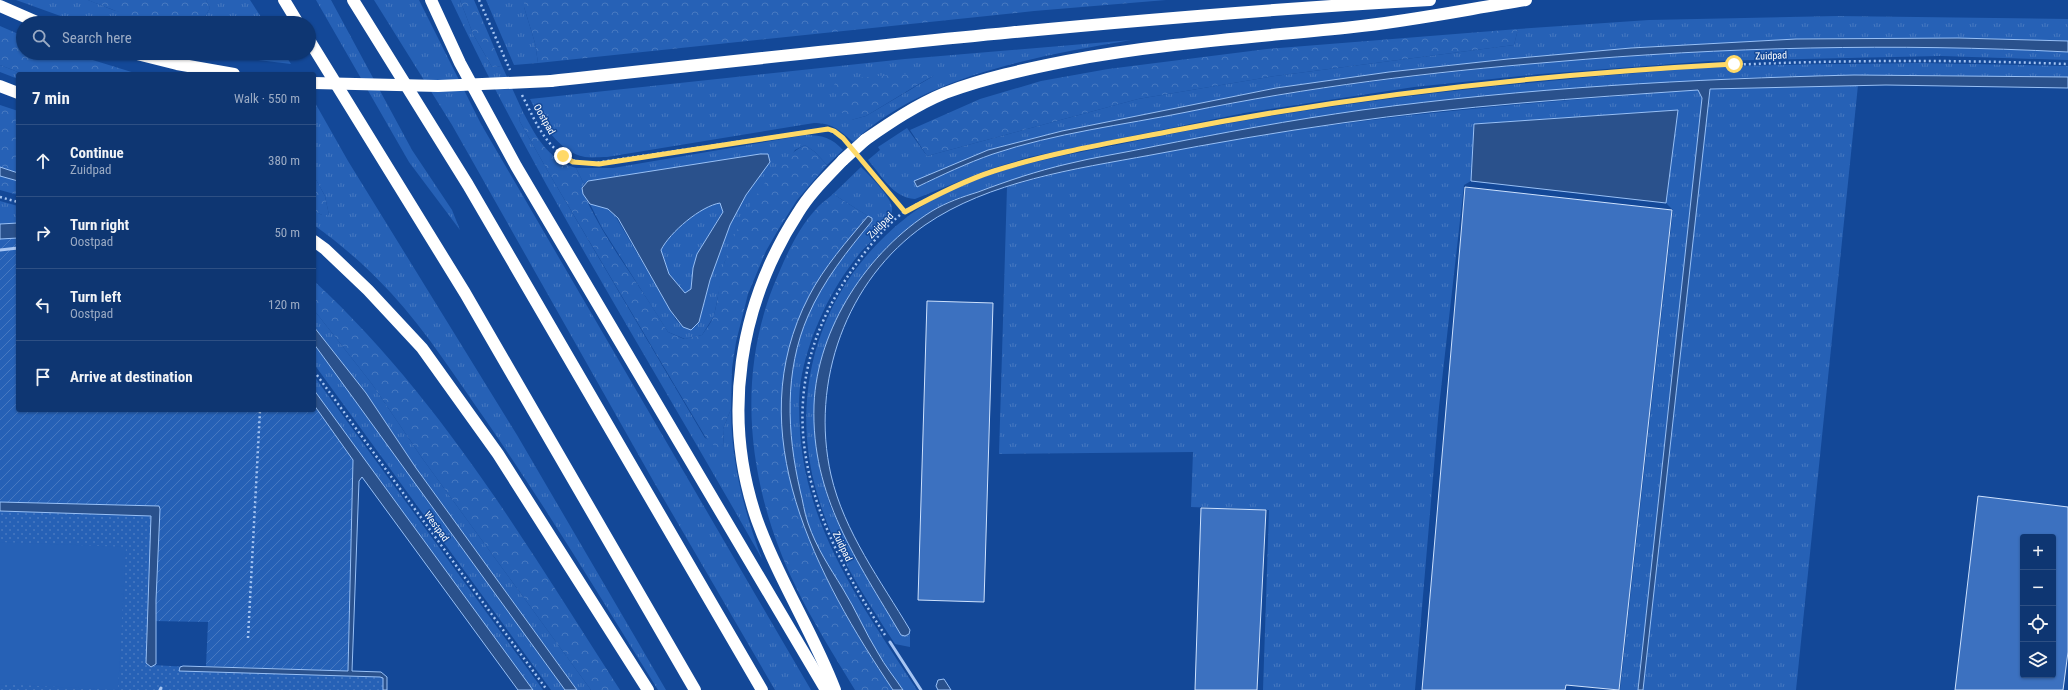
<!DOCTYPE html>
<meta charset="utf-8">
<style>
body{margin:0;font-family:"Roboto Condensed",sans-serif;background:#173e77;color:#f1f3f6}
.controls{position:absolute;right:12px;bottom:12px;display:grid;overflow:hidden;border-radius:4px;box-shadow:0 1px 3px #0004}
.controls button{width:36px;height:36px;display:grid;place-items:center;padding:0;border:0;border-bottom:1px solid #2e5084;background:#0e3672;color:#f1f3f6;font:20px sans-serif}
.stop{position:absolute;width:12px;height:12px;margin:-9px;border:3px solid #ffd967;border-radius:50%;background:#fff}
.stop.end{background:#ffd967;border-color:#fff;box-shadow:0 1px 4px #0008}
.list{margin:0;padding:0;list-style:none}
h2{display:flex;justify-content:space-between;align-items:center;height:52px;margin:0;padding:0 16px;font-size:17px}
h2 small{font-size:13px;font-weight:400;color:#9babc4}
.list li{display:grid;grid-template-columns:26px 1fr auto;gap:12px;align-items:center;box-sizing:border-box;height:72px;padding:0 16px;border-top:1px solid #2e5084}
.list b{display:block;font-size:15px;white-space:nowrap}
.list p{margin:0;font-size:13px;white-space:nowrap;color:#9babc4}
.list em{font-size:13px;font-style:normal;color:#9babc4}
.icon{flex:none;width:22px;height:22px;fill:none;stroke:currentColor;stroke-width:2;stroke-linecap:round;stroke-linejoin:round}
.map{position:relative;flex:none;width:2068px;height:690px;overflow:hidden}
.search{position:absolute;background:#0e3672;box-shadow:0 1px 3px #0004;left:16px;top:16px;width:300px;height:44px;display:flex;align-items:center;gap:10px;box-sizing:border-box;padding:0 14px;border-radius:22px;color:#9babc4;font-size:15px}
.panel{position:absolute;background:#0e3672;box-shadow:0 1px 3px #0004;left:16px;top:72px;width:300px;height:340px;border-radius:4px}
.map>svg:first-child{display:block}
.grass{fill:url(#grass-tufts);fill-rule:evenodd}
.forest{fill:url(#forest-crowns)}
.park{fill:url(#park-dots)}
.garden{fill:url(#garden-furrows)}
.pitch{fill:#2661b6}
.water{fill:#2a518c;stroke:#98c0f6;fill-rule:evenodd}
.building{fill:#3c71c0;stroke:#cde1fd;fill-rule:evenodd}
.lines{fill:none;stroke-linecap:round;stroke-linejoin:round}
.path{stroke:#a6c5f3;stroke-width:2.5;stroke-dasharray:2 3;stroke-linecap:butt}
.service{stroke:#a6c5f3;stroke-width:3}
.motorway{stroke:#fff;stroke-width:12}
.motorway-bridge{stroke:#fff;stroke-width:12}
.route{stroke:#ffd967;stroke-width:5}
.labels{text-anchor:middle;stroke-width:3;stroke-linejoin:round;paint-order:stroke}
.street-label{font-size:10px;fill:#fff;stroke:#134898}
</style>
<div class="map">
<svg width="2068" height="690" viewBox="0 0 2068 690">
<defs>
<pattern id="grass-tufts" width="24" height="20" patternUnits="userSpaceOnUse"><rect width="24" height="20" fill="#2661b6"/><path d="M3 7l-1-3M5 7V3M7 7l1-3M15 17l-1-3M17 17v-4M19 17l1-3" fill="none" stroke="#4779c1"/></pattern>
<pattern id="forest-crowns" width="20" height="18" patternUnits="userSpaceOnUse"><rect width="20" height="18" fill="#2661b6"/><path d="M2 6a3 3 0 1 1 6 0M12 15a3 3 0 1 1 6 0" fill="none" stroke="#4779c1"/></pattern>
<pattern id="park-dots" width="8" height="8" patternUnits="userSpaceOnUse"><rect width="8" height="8" fill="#2661b6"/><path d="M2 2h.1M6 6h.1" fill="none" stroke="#4779c1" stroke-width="1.8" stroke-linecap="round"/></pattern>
<pattern id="garden-furrows" width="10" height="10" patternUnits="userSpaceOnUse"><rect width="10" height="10" fill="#2661b6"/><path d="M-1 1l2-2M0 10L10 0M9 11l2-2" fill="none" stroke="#4779c1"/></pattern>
</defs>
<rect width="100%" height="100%" fill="#134898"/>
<g class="grass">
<path d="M 16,0 L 88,0 L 113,10 L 163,23 L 80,23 Z"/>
<path d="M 206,0 L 250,0 L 265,23 L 196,23 L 202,22 L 210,8 Z"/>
<path d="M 316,0 L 331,0 L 412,150 L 452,210 L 460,230 L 409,162 Z"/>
<path d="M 374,0 L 419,0 L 481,124 L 811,690 L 775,690 L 655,484 L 452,125 Z"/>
<path d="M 451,0 L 460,0 L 473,34 L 492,67 L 502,66 L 522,110 L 519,120 L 550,175 L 705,438 L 724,447 L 723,429 L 731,409 C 731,461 744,511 762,559 C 658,373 542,193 451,0 Z"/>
<path d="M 486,0 L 524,0 L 524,7 L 535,43 L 538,63 L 514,65 Z"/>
<path d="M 1837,16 L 2068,19 L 2068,41 L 1958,38 L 1796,39 L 1508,59 L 1389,72 L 1276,88 L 1062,131 L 988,150 L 915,181 L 918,187 C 942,175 967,163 993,154 C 1054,134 1119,125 1182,113 C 1304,88 1428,73 1553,62 C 1725,47 1896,43 2068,52 L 2068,60 L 1941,56 L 1710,61 L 1541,74 L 1414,87 L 1244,113 L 1029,157 L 990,169 L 915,199 C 893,198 881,175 868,160 L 880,150 L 878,147 L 907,128 L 927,156 L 1138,99 L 1275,76 L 1514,45 L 1518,29 L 1649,20 Z"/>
<path d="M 1131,40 C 1039,56 924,75 853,142 C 841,131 831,122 814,123 L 607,157 C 600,157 592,158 585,157 C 558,152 541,121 530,99 L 905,59 ZM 935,75 L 866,116 L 851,120 Z"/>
<path d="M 199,53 L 284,53 L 291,64 Z"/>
<path d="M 1921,63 L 2068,66 L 2068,77 L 1854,75 L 1739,78 L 1557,90 L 1427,102 L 1259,126 L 1067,164 L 997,185 L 950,201 L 930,212 L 905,232 L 875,260 L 857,283 L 842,309 L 831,334 L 818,460 L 822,479 L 830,506 L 849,546 L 901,635 L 905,636 L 909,635 L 910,630 L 910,647 L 895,644 C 866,599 836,554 820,503 C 785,397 818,286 907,217 C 969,169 1060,157 1136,141 C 1272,113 1410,94 1549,81 C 1612,75 1675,69 1738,66 C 1799,64 1860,64 1921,63 Z"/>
<path d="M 0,65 L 23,74 L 18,74 L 18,79 L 0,72 Z"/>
<path d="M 1858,85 L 1796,690 L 1643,690 L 1709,93 L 1710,89 Z"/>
<path d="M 1698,90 L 1702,98 L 1638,690 L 1620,690 L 1673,210 L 1666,203 L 1678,110 L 1474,124 L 1471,181 L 1464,185 L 1439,407 L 1415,690 L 1263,690 L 1269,510 L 1191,507 L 1193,452 L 999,454 L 1007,187 C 1063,170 1121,160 1179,150 C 1351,117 1524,103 1698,90 Z"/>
<path d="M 314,101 L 348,161 L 517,435 L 666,690 L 658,690 C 602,600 547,509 487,422 C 456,378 427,332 391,293 C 368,268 342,245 314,225 L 314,211 L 322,215 L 329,215 L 325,196 L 314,176 Z"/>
<path d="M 806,135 C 822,135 832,138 843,150 L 827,165 L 815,152 L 805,145 L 795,150 L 725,261 L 714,316 L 702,335 L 685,339 L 668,332 L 602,228 L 590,204 L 602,206 L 613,212 L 676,320 L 683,327 L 695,327 L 699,322 L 710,280 L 730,225 L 746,195 L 770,162 L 768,154 L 588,181 L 584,184 L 576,168 L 613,168 Z"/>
<path d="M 861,167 C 869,175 891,197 892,207 C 894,224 870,241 860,253 C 832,287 811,331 802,374 C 798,393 799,413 800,432 C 807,532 864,608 917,690 L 903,690 C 895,678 885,666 878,653 C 865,632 856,610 843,589 C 829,566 816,549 808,523 C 804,512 803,501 800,490 C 787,433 784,371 808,316 C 823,281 848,250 872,221 L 871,218 L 833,194 Z"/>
<path d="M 0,201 L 18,206 L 18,223 L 0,224 Z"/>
<path d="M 720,203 L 723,211 L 697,254 L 693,268 L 691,289 L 685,293 L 669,274 L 661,250 C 670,232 701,206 720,203 Z"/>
<path d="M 314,310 L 372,384 L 422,458 L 591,690 L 577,690 L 416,468 L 366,393 L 314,327 Z"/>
<path d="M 314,344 L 565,690 L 551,690 L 314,364 Z"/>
<path d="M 314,376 L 538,683 L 543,690 L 533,690 L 314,390 Z"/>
</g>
<g class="forest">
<path d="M 88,0 L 206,0 L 210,8 L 202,22 C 164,30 122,14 88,0 Z"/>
<path d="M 460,0 L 474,0 L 502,66 L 492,67 L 473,34 Z"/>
<path d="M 524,0 L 1166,0 L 1034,11 L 538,63 L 535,43 L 524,7 Z"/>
<path d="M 0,26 L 23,36 L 23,53 L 70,53 L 138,74 L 23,74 L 0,65 Z"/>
<path d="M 1518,29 L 1514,45 L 1275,76 L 1138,99 L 927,156 L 910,130 L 980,99 L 1041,81 L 1108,69 L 1267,49 Z"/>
<path d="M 942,70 L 866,116 L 851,120 L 841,112 L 834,85 L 837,80 Z"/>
<path d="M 0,105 L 18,111 L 18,195 L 0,190 Z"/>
<path d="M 522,110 C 535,135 547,159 576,168 L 584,184 L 582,188 C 590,211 605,234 618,255 C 635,280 652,306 668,332 L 684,339 L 702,335 C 706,329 712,322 714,315 C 719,297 719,278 725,261 C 735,226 772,160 805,145 L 815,152 L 827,165 L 797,200 L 778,230 L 766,251 L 748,294 L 736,342 L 732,368 L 731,409 L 723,429 L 724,447 L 717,448 L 706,438 L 550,175 L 519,120 Z"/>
<path d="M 314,176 L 325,196 L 329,215 L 322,215 L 314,211 Z"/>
<path d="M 833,194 L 868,216 C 847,241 825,267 809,296 C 796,320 789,348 785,374 C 769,491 830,596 893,690 L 855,690 C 834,655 812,621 795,585 C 750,492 735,384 773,287 C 784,260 797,229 817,208 C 821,203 828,199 833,194 Z"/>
<path d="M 314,281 C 440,397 528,547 620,690 L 591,690 L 422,458 L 372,384 L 314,310 Z"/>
</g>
<path class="park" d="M 0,506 L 157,512 L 152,665 L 384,677 L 385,690 L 0,690 Z"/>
<path class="garden" d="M 0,232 L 18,232 L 18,410 L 314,410 L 314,405 L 353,460 L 348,671 L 206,666 L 208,622 L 153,621 L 157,512 L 0,506 Z"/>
<path class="pitch" d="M 0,542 L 126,547 L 118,690 L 0,684 Z"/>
<g class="water">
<path d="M 1958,38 L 2068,41 L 2068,52 C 1896,43 1724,47 1553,62 C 1430,72 1308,87 1187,112 C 1123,125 1055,133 993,154 C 967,163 942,175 917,187 L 914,181 L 988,150 L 1062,131 L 1276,88 L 1389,72 L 1508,59 L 1631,48 L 1796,39 Z"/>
<path d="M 1854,75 L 2068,77 L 2068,88 L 1886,85 L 1710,89 L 1643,690 L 1638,690 L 1702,98 L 1698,90 C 1580,98 1460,106 1342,123 C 1278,132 1214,143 1151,155 C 1075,169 989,181 925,225 C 846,280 810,382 831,475 C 844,532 881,581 910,630 L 909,634 L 905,636 L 901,635 C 857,560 811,497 814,405 C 817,328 868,251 932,211 C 947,202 962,197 978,192 C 1007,181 1037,171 1067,164 C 1095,157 1123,153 1151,147 C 1221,133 1291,120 1362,110 C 1525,88 1690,79 1854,75 Z"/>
<path d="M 1678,110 L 1666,203 L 1471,181 L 1474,124 Z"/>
<path d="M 760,154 L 768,154 L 770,162 L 746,195 L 730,225 L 710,280 L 699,322 L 691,330 L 683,327 L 670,310 L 618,218 L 608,209 L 590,204 L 583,194 L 582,188 L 588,181 ZM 720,203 L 723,212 L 697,254 L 693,268 L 691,289 L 685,293 L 669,274 L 661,250 C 670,232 701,206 720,203 Z"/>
<path d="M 0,167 L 18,173 L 18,181 L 0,176 Z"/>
<path d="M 868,216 L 872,218 L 872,221 C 848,250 823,281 808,316 C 784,371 787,433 800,490 C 803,501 804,512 808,523 C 817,549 829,566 843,589 C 856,610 865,632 878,653 C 885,666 895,678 903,690 L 893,690 C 817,577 738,432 809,296 C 824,267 847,241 868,216 Z"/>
<path d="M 18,223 L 18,238 L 0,239 L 0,224 Z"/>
<path d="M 314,327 L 366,393 L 416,468 L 577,690 L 565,690 L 314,344 Z"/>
<path d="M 314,390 L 533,690 L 518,690 L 362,477 L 359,481 L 352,671 L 381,672 L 387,677 L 387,690 L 383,690 L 383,678 L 380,677 L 179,671 L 180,667 L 183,666 L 348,671 L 353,460 L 314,405 Z"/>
<path d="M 0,502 L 159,506 L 160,509 L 156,600 L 156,664 L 151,667 L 146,663 L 151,516 L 0,511 Z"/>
<path d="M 944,679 L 951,690 L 938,690 L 936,686 L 938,680 Z"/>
</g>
<g class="building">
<path d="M 1465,187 L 1672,210 L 1619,690 L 1566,685 L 1565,690 L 1422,690 Z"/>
<path d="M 927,301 L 993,303 L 984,602 L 918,600 Z"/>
<path d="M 1978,496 L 2068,507 L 2068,652 L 2063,690 L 1955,690 ZM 2023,537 L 2053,537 L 2053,675 L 2023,675 Z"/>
<path d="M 1201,508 L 1266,510 L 1257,690 L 1195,690 Z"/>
</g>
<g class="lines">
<g class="path">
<path d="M 479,0 L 510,70"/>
<path d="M 522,95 C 538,126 549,158 587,164 L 818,130 C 830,129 837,132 845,141"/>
<path d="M 861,160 L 905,211"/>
<path d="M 0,197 L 18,202"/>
<path d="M 314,371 L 547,690"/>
<path d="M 885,635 C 813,525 765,411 841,287 C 856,262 881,229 905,211 C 916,204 930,198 942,192 C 1005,162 1074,151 1142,137 C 1447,75 1757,52 2068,64"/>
<path d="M 248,638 L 260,410"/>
</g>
<g class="service">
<path d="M 0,250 L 18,248"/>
<path d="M 890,642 L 921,690"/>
<path d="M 160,690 L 161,688"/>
</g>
<g class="motorway">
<path d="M 284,0 L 298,23"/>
<path d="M 353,0 L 468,185 L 762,690"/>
<path d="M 431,0 L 460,63 L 516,166 L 826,690"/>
<path d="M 0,6 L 39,23"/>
<path d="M 309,40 L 465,293 L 695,690"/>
<path d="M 133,53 L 177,64 L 234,74"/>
<path d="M 551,81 C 843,49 1136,16 1430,0"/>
<path d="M 0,86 L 18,93"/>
<path d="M 865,140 C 891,122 916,105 945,93 C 984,78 1026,69 1067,61 C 1162,43 1258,37 1353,27 C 1411,21 1469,9 1526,0"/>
<path d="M 314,241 L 325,249 L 368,290 L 422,348 L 498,454 L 648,690"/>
<path d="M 835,690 C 813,632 778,579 757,520 C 721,416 739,304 798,213 C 810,193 827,177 843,160"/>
</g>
<g class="motorway-bridge">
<path d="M 314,83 L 438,86 L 551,81"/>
<path d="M 843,160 L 865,140"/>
</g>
</g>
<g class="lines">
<path class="route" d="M 563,156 L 573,162 L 599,164 L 828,129 L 834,131 L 843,138 L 905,212 C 934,196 963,181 994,171 C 1053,152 1116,142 1177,130 C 1361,94 1547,74 1734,64"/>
</g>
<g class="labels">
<g class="street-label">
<text transform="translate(1771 55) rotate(-2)" y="4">Zuidpad</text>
<text transform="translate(545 119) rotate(60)" y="4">Oostpad</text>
<text transform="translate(880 225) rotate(-45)" y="4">Zuidpad</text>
<text transform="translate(437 526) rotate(54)" y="4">Westpad</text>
<text transform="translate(843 546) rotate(64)" y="4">Zuidpad</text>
</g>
</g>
</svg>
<div class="controls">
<button>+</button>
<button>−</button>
<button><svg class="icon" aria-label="locate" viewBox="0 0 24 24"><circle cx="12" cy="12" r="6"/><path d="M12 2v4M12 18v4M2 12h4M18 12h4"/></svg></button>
<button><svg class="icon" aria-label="layers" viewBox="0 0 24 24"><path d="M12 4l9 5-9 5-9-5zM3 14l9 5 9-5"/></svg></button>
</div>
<div class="stop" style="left:1734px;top:64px"></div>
<div class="stop end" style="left:563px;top:156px"></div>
<div class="search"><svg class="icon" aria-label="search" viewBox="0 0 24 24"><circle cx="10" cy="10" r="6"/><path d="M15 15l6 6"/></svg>Search here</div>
<section class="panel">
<h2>7 min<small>Walk · 550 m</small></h2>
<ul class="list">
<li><svg class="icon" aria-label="ahead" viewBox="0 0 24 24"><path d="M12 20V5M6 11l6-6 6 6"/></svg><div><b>Continue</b><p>Zuidpad</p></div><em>380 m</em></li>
<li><svg class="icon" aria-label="right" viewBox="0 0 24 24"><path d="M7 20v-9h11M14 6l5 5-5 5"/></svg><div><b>Turn right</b><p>Oostpad</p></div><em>50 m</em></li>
<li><svg class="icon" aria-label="left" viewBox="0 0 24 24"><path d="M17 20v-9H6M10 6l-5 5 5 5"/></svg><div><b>Turn left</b><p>Oostpad</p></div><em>120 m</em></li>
<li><svg class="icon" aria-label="arrive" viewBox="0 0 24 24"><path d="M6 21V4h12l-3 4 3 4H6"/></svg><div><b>Arrive at destination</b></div></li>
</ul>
</section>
</div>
